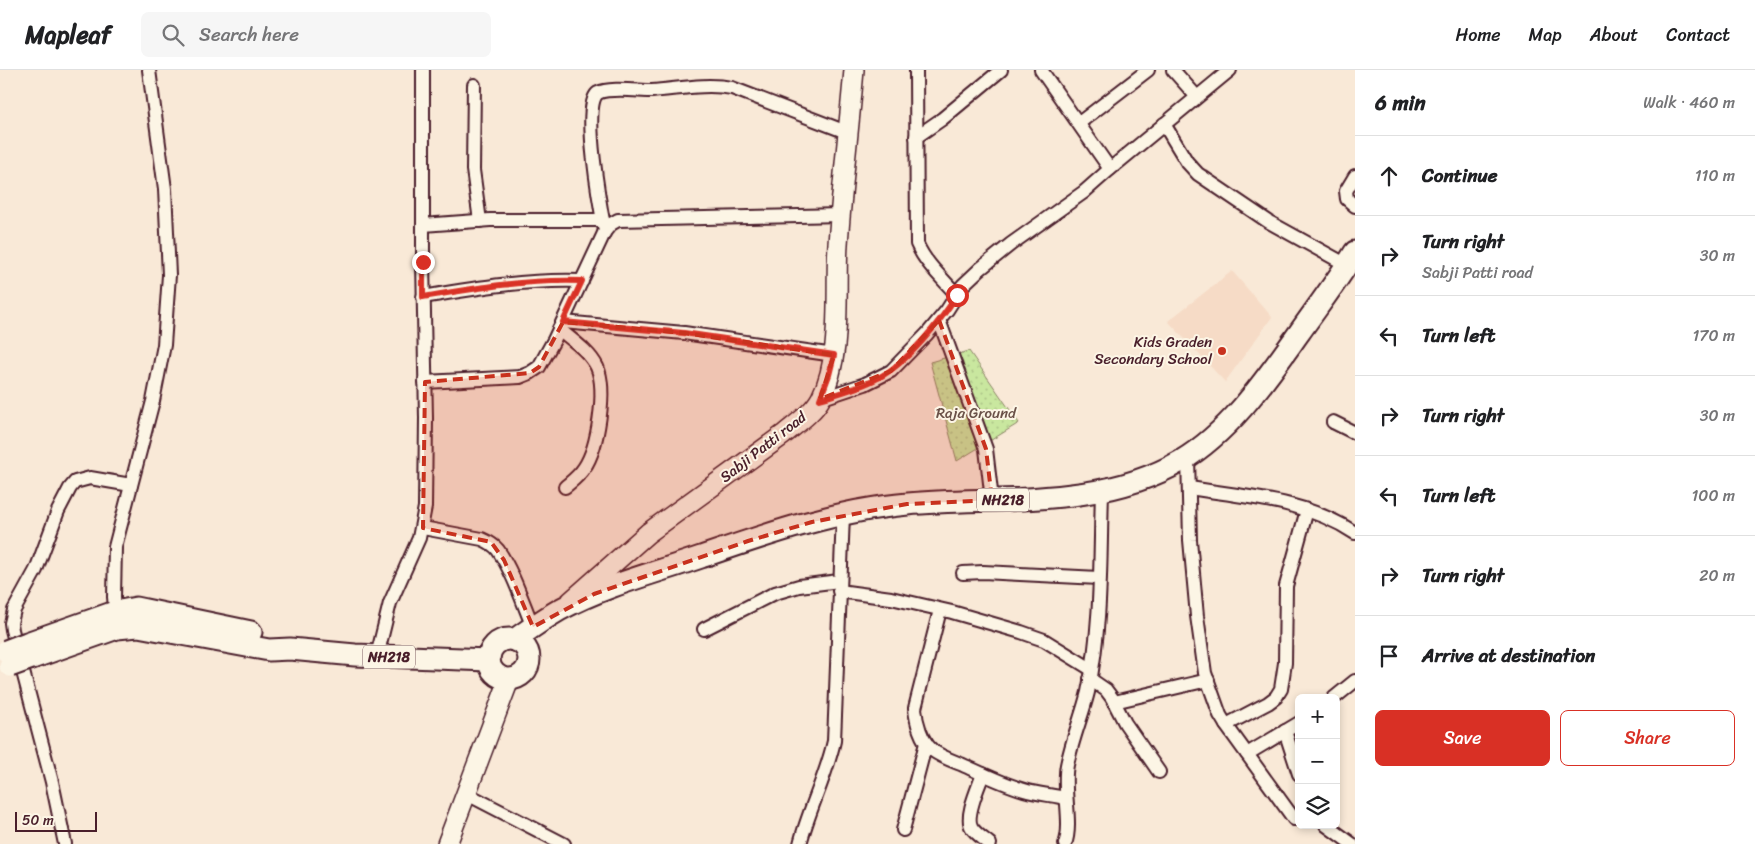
<!DOCTYPE html>
<meta charset="utf-8">
<style>
body{margin:0;font-family:Sriracha,sans-serif;background:#f6f6f6;color:#202124}
.controls{position:absolute;right:15px;bottom:15px;display:grid;overflow:hidden;border-radius:8px;box-shadow:0 2px 8px #0003}
.controls button{width:45px;height:45px;display:grid;place-items:center;padding:0;border:0;border-bottom:1px solid #e0e0e0;background:#fff;color:#202124;font:25px sans-serif}
.scale{position:absolute;left:15px;bottom:12px;width:82px;box-sizing:border-box;padding-left:5px;border:2px solid #4a1f2b;border-top:0;font-size:14px;line-height:18px;white-space:nowrap;color:#4a1f2b;-webkit-text-stroke:4px #fcf5e5;paint-order:stroke}
.stop{position:absolute;width:15px;height:15px;margin:-11px;border:4px solid #d93025;border-radius:50%;background:#fff}
.stop.end{background:#d93025;border-color:#fff;box-shadow:0 1px 5px #0008}
.list{margin:0;padding:0;list-style:none}
h2{display:flex;justify-content:space-between;align-items:center;height:65px;margin:0;padding:0 20px;font-size:21px}
h2 small{font-size:16px;font-weight:400;color:#757577}
.list li{display:grid;grid-template-columns:32px 1fr auto;gap:15px;align-items:center;box-sizing:border-box;height:80px;padding:0 20px;border-top:1px solid #e0e0e0}
.list b{display:block;font-size:19px;white-space:nowrap}
.list p{margin:0;font-size:16px;white-space:nowrap;color:#757577}
.list em{font-size:16px;font-style:normal;color:#757577}
.actions{display:flex;gap:10px;padding:15px 20px}
.actions a{flex:1;padding:11px 0;border:1px solid #d93025;border-radius:8px;text-align:center;font-size:18px;color:#d93025}
.actions .main{background:#d93025;color:#fff}
.icon{flex:none;width:28px;height:28px;fill:none;stroke:currentColor;stroke-width:2;stroke-linecap:round;stroke-linejoin:round}
.map{position:relative;flex:none;width:1355px;height:774px;overflow:hidden}
header{display:flex;align-items:center;gap:30px;box-sizing:border-box;height:70px;padding:0 25px;background:#fff;border-bottom:1px solid #e0e0e0}
header strong{font-size:24px}
nav{display:flex;gap:28px;margin-inline-start:auto;font-size:18px}
.search{width:350px;height:45px;background:#f6f6f6;display:flex;align-items:center;gap:12px;box-sizing:border-box;padding:0 18px;border-radius:8px;color:#757577;font-size:19px}
main{display:flex}
aside{flex:1;background:#fff}
.map>svg:first-child{display:block}
.built{fill:#f6dbc6}
.park{fill:url(#park-dots);stroke:#8a8365}
.lines{fill:none;stroke-linecap:round;stroke-linejoin:round}
.minor-casing{stroke:#4a1f2b;stroke-width:16}
.secondary-casing{stroke:#4a1f2b;stroke-width:22}
.trunk-casing{stroke:#4a1f2b;stroke-width:25}
.minor{stroke:#fcf5e5;stroke-width:12}
.secondary{stroke:#fcf5e5;stroke-width:19}
.trunk{stroke:#fcf5e5;stroke-width:21}
.trunk-bridge-casing{stroke:#4a1f2b;stroke-width:25;stroke-linecap:butt}
.trunk-bridge{stroke:#fcf5e5;stroke-width:21}
.route{stroke:#d93025;stroke-width:6}
.marked{fill:#c8321e;fill-opacity:0.2;stroke:#c8321e;stroke-width:4;stroke-dasharray:10 6;stroke-linejoin:round}
.poi-dot{fill:#c8321e;stroke:#fcf5e5;stroke-width:2}
.labels{text-anchor:middle;stroke-width:4;stroke-linejoin:round;paint-order:stroke}
.shield{fill:#fcf5e5;stroke:#7f5f63;stroke-width:1}
.shield-label{font-size:14px;font-weight:bold;fill:#4a1f2b}
.poi-label{font-size:15px;fill:#4a1f2b;stroke:#fcf5e5;text-anchor:end}
.park-label{font-size:15px;fill:#6a5148;stroke:#fcf5e5}
.street-label{font-size:15px;fill:#4a1f2b;stroke:#fcf5e5}
</style>
<header>
<strong>Mapleaf</strong>
<div class="search"><svg class="icon" aria-label="search" viewBox="0 0 24 24"><circle cx="10" cy="10" r="6"/><path d="M15 15l6 6"/></svg>Search here</div>
<nav><a>Home</a><a>Map</a><a>About</a><a>Contact</a></nav>
</header>
<main>
<div class="map">
<svg width="1355" height="774" viewBox="0 0 1355 774">
<defs>
<pattern id="park-dots" width="8" height="8" patternUnits="userSpaceOnUse" patternTransform="scale(1.25)"><rect width="8" height="8" fill="#c9e79f"/><path d="M2 2h.1M6 6h.1" fill="none" stroke="#aec689" stroke-width="1.8" stroke-linecap="round"/></pattern>
</defs>
<rect width="100%" height="100%" fill="#f9e9d7"/>
<filter id="ink" filterUnits="userSpaceOnUse"><feTurbulence type="fractalNoise" baseFrequency=".02" numOctaves="2"/><feDisplacementMap in="SourceGraphic" scale="10" xChannelSelector="R" yChannelSelector="G"/><feConvolveMatrix kernelMatrix="1 2 1 2 8 2 1 2 1" color-interpolation-filters="sRGB"/></filter>
<g filter="url(#ink)">
<path class="built" d="M 1232,201 L 1272,247 L 1225,312 L 1168,251 Z"/>
<path class="park" d="M 969,281 L 1019,353 L 957,391 L 930,292 Z"/>
<g class="lines">
<defs>
<g id="minor">
<path d="M 916,0 L 917,174 C 925,193 943,209 957,225"/>
<path d="M 1041,0 L 1110,99"/>
<path d="M 1173,0 L 1197,27"/>
<path d="M 474,15 L 473,100 L 480,151"/>
<path d="M 1079,53 L 1148,0"/>
<path d="M 1164,54 L 1187,92 L 1198,104 L 1269,152 L 1347,195"/>
<path d="M 916,67 L 942,49 L 1001,0"/>
<path d="M 1355,106 L 1346,121 L 1347,129 L 1355,136"/>
<path d="M 423,155 L 490,150 L 603,150"/>
<path d="M 605,161 C 601,141 581,33 598,23 C 609,17 638,21 652,21 C 678,19 706,13 732,18 L 849,63"/>
<path d="M 423,227 C 476,218 528,209 582,211"/>
<path d="M 939,250 L 986,379 L 992,430"/>
<path d="M 563,252 L 684,263 L 834,285"/>
<path d="M 559,259 C 572,270 590,282 597,297 C 607,320 598,378 584,398 C 579,406 572,411 565,417"/>
<path d="M 425,312 L 520,307 L 530,303 L 539,297 L 554,270 L 605,161 L 611,154 L 618,150 L 841,145"/>
<path d="M 820,329 L 865,314 L 891,301 L 927,264 L 947,240 L 963,215 L 980,199 L 1011,174 L 1084,122 L 1110,99 L 1230,0"/>
<path d="M 1333,352 L 1355,363"/>
<path d="M 1188,386 L 1190,470 L 1197,546 L 1205,603 L 1220,645 L 1226,655 L 1294,749"/>
<path d="M 1189,418 C 1246,427 1306,430 1355,463"/>
<path d="M 423,458 L 482,469 C 489,472 494,475 498,480 C 513,502 523,533 533,557"/>
<path d="M 963,503 L 983,502 L 1099,508"/>
<path d="M 839,521 L 891,528 L 952,542 L 1021,562 L 1044,570 L 1091,599"/>
<path d="M 940,540 L 915,638 C 916,652 921,670 932,680 C 941,687 953,691 963,695 C 983,704 1003,714 1024,720 C 1037,724 1052,725 1065,728"/>
<path d="M 116,548 L 114,527 L 115,477 L 153,331 L 164,275 L 169,205 L 165,119 L 149,0"/>
<path d="M 704,559 L 775,523 L 799,516 L 839,511"/>
<path d="M 377,586 L 390,533 L 419,468 L 425,437 L 426,348 L 423,191 L 423,0"/>
<path d="M 1090,609 L 1106,620 L 1112,628 L 1125,653 L 1159,702"/>
<path d="M 1334,628 L 1355,611"/>
<path d="M 1114,632 L 1208,610"/>
<path d="M 1226,655 L 1268,633 L 1276,627 L 1281,619 L 1285,593 L 1286,516 L 1307,440"/>
<path d="M 1285,661 L 1299,704"/>
<path d="M 1247,684 L 1299,653"/>
<path d="M 983,704 C 979,716 964,747 972,758 C 976,764 984,769 990,774"/>
<path d="M 465,723 L 564,774"/>
<path d="M 1326,755 L 1352,774"/>
<path d="M 903,760 L 926,673"/>
<path d="M 65,774 L 52,712 L 12,560 L 11,553 L 14,540 L 36,500 L 58,441 L 70,418 L 75,412 L 90,408 L 131,415"/>
<path d="M 800,774 C 809,739 826,707 834,671 L 843,445"/>
<path d="M 1065,774 C 1073,754 1062,719 1067,695 C 1072,670 1082,646 1088,622 C 1102,556 1100,487 1102,421"/>
</g>
<g id="secondary">
<path d="M 571,531 L 648,463 L 783,365 C 796,354 813,343 821,328 C 843,285 835,222 838,174 C 842,116 849,58 854,0"/>
<path d="M 447,774 L 509,610"/>
</g>
<g id="trunk">
<circle cx="509" cy="589" r="20"/>
<path d="M 514,570 C 530,559 546,547 563,538 C 606,515 655,503 701,487 C 768,464 837,440 908,434 C 999,426 1099,439 1181,391 C 1231,361 1266,309 1299,263 C 1318,236 1338,210 1355,182"/>
<path d="M 27,573 L 115,542 L 136,538 L 251,562"/>
<path d="M 32,588 L 117,558 L 138,556 L 269,580 L 290,579 L 355,585 L 489,590"/>
</g>
</defs>
<use href="#minor" class="minor-casing"/>
<use href="#secondary" class="secondary-casing"/>
<use href="#trunk" class="trunk-casing"/>
<use href="#minor" class="minor"/>
<use href="#secondary" class="secondary"/>
<use href="#trunk" class="trunk"/>
<defs>
<g id="trunk-bridge">
<path d="M 6,581 L 27,573"/>
<path d="M 10,596 L 32,588"/>
</g>
</defs>
<use href="#trunk-bridge" class="trunk-bridge-casing"/>
<use href="#trunk-bridge" class="trunk-bridge"/>
</g>
</g>
<g class="lines" filter="url(#ink)">
<path class="route" d="M 423,192 L 423,227 C 476,218 528,209 582,211 L 563,252 L 684,263 L 834,285 L 829,305 L 820,329 C 840,323 860,318 878,308 C 907,293 940,252 957,225"/>
</g>
<path class="marked" d="M 939,250 L 986,379 L 992,430 L 907,434 L 812,452 L 748,471 L 594,524 L 533,557 L 504,490 L 491,472 L 423,458 L 425,312 L 530,303 L 539,297 L 563,252 L 684,263 L 834,285 L 820,329 L 891,301 Z"/>
<circle class="poi-dot" cx="1222" cy="281" r="5"/>
<g class="labels">
<g class="shield">
<rect x="977" y="418.5" width="52" height="23" rx="4"/>
<rect x="363" y="575.5" width="52" height="23" rx="4"/>
</g>
<g class="shield-label">
<text x="1003" y="435">NH218</text>
<text x="389" y="592">NH218</text>
</g>
<g class="poi-label">
<text x="1212" y="277">Kids Graden<tspan x="1212" dy="17">Secondary School</tspan></text>
</g>
<g class="park-label">
<text x="976" y="348">Raja Ground</text>
</g>
<g class="street-label">
<text transform="translate(763 377) rotate(-38)" y="5">Sabji Patti road</text>
</g>
</g>
</svg>
<div class="controls">
<button>+</button>
<button>−</button>
<button><svg class="icon" aria-label="layers" viewBox="0 0 24 24"><path d="M12 4l9 5-9 5-9-5zM3 14l9 5 9-5"/></svg></button>
</div>
<div class="scale">50 m</div>
<div class="stop" style="left:957px;top:225px"></div>
<div class="stop end" style="left:423px;top:192px"></div>
</div>
<aside>
<h2>6 min<small>Walk · 460 m</small></h2>
<ul class="list">
<li><svg class="icon" aria-label="ahead" viewBox="0 0 24 24"><path d="M12 20V5M6 11l6-6 6 6"/></svg><div><b>Continue</b></div><em>110 m</em></li>
<li><svg class="icon" aria-label="right" viewBox="0 0 24 24"><path d="M7 20v-9h11M14 6l5 5-5 5"/></svg><div><b>Turn right</b><p>Sabji Patti road</p></div><em>30 m</em></li>
<li><svg class="icon" aria-label="left" viewBox="0 0 24 24"><path d="M17 20v-9H6M10 6l-5 5 5 5"/></svg><div><b>Turn left</b></div><em>170 m</em></li>
<li><svg class="icon" aria-label="right" viewBox="0 0 24 24"><path d="M7 20v-9h11M14 6l5 5-5 5"/></svg><div><b>Turn right</b></div><em>30 m</em></li>
<li><svg class="icon" aria-label="left" viewBox="0 0 24 24"><path d="M17 20v-9H6M10 6l-5 5 5 5"/></svg><div><b>Turn left</b></div><em>100 m</em></li>
<li><svg class="icon" aria-label="right" viewBox="0 0 24 24"><path d="M7 20v-9h11M14 6l5 5-5 5"/></svg><div><b>Turn right</b></div><em>20 m</em></li>
<li><svg class="icon" aria-label="arrive" viewBox="0 0 24 24"><path d="M6 21V4h12l-3 4 3 4H6"/></svg><div><b>Arrive at destination</b></div></li>
</ul>
<div class="actions"><a class="main">Save</a><a>Share</a></div>
</aside>
</main>
